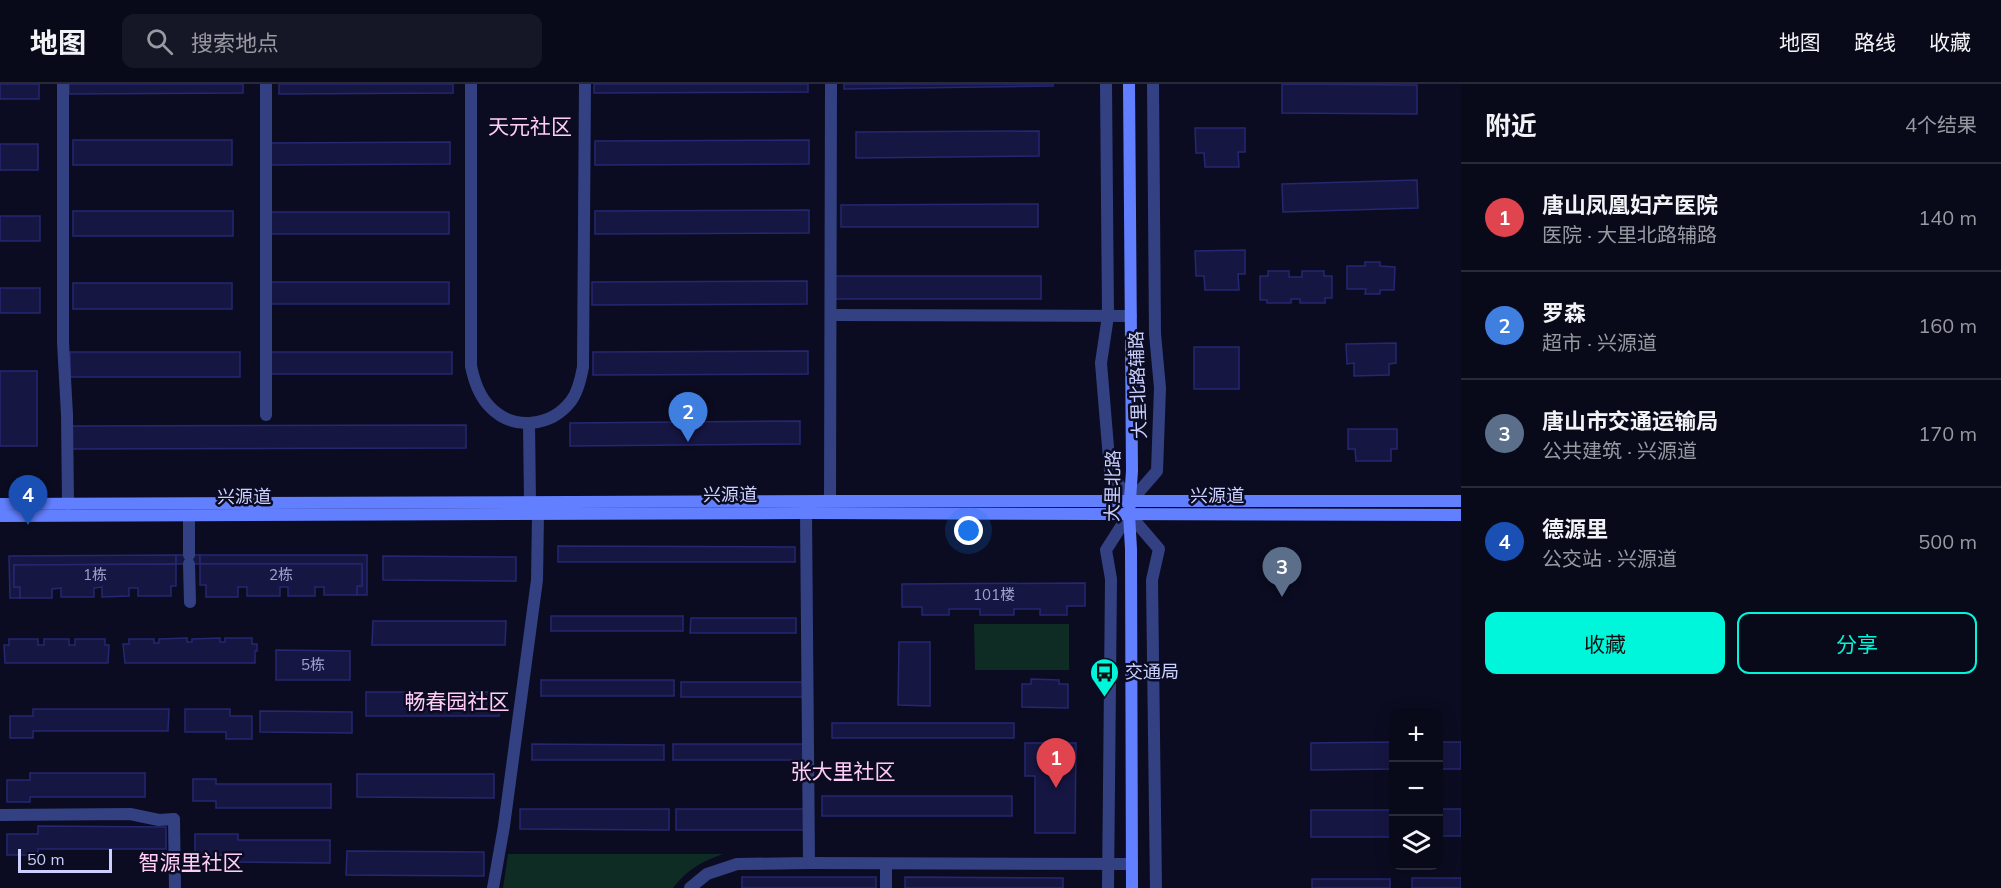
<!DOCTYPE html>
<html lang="zh">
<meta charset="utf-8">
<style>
body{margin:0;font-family:Mulish,"Noto Sans SC",sans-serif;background:#161726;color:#f1f3f6}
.controls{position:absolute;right:18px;bottom:18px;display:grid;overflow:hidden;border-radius:12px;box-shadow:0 3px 15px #0003}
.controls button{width:54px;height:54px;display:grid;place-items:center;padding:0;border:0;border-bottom:2px solid #292a38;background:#080919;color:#f1f3f6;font:30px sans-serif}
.scale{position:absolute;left:18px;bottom:15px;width:94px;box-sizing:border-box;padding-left:6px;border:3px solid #cbd0ff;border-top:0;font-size:16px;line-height:21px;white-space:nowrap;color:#cbd0ff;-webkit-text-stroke:4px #0b0c21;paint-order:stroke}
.you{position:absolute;left:969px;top:447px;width:21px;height:21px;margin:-15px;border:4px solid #fff;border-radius:50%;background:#1a73e8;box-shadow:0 0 0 9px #1a73e833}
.badge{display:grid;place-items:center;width:39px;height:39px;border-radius:50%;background:#00f6db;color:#fff;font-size:20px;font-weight:700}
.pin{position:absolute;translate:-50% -50px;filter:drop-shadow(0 2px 3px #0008)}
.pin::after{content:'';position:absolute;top:32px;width:21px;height:18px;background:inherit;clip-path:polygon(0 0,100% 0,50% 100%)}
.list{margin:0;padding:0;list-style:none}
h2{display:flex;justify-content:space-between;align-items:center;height:78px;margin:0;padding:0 24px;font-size:26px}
h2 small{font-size:20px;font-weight:400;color:#989aa2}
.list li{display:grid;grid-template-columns:39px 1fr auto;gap:18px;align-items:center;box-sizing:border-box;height:108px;padding:0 24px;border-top:2px solid #292a38}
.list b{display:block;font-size:22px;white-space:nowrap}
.list p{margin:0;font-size:20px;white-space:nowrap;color:#989aa2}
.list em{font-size:20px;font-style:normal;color:#989aa2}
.actions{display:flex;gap:12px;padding:18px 24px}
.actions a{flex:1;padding:14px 0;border:2px solid #00f6db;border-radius:12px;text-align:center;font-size:21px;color:#00f6db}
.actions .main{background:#00f6db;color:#111}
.icon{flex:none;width:33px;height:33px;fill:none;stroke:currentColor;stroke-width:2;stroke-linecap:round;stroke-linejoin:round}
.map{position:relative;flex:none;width:1461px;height:804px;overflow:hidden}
header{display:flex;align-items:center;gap:36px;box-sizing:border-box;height:84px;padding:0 30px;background:#080919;border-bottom:2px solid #292a38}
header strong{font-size:28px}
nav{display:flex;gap:33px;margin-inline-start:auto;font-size:21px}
.search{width:420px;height:54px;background:#161726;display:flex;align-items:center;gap:15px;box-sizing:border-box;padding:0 21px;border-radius:12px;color:#989aa2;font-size:22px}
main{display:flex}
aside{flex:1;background:#080919}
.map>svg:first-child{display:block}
.green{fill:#0e2b24}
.building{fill:#161643;stroke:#262771;stroke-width:1.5}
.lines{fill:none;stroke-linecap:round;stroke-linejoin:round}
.minor{stroke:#334183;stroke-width:12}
.secondary{stroke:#627fff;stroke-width:12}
.labels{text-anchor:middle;stroke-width:5;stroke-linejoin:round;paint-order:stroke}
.number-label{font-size:15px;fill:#9ea2d0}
.street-label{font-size:18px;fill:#cbd0ff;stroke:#0b0c21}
.poi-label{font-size:18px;fill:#cbd0ff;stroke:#0b0c21;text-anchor:start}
.quarter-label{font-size:21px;fill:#ffcdf7;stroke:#0b0c21}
</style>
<header>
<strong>地图</strong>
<div class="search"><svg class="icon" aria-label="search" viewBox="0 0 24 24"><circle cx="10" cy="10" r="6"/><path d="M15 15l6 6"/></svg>搜索地点</div>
<nav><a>地图</a><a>路线</a><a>收藏</a></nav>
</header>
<main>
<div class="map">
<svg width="1461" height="804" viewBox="0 0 1461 804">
<rect width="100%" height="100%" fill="#0b0c21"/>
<g class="green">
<path d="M 974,540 L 1069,540 L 1069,586 L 975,586 Z"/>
<path d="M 508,770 L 723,770 C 701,778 688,785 673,804 L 503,804 Z"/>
</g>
<g class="building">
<rect x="0" y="0" width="39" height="15"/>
<path d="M 69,0 L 243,0 L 243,9 L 69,10 Z"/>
<path d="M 279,0 L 453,0 L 453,9 L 279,10 Z"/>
<path d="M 594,0 L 808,0 L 808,8 L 594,9 Z"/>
<path d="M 844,0 L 1053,0 L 1053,2 L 844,5 Z"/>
<path d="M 1282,0 L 1417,1 L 1417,30 L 1282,29 Z"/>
<path d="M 1195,44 L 1245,44 L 1245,68 L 1238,68 L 1239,83 L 1205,83 L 1204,69 L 1196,69 Z"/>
<path d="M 1039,47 L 1039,72 L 856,74 L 856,48 Z"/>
<rect x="73" y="56" width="159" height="25"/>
<path d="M 809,56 L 809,80 L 595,81 L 595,57 Z"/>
<path d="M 450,58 L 450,80 L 269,81 L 269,59 Z"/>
<rect x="0" y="60" width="38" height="26"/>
<path d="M 1417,96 L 1418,124 L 1283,128 L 1282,100 Z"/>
<path d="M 1038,120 L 1038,143 L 841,143 L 841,121 Z"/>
<path d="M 809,126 L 809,149 L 595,150 L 595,127 Z"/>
<rect x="73" y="127" width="160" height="25"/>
<rect x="268" y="128" width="181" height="22"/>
<rect x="0" y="132" width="40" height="25"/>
<path d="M 1245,166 L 1245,190 L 1238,190 L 1239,206 L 1205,206 L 1204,192 L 1196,192 L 1195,167 Z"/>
<path d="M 1365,178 L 1380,178 L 1380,182 L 1395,183 L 1394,206 L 1380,206 L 1380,210 L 1365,210 L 1366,205 L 1347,205 L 1347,182 L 1365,182 Z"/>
<path d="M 1268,187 L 1289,187 L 1289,193 L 1302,193 L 1302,187 L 1324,187 L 1324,192 L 1332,192 L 1332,214 L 1325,214 L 1325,219 L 1300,219 L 1300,215 L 1291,215 L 1291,219 L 1267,219 L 1267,216 L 1260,216 L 1260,192 L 1268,192 Z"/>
<rect x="834" y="192" width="207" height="23"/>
<path d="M 807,197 L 807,220 L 592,221 L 592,198 Z"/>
<rect x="268" y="198" width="181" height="22"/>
<rect x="73" y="199" width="159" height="26"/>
<rect x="0" y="204" width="40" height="25"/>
<path d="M 1396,259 L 1396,279 L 1389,280 L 1389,291 L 1354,292 L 1354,279 L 1347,280 L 1346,260 Z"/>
<rect x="1194" y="263" width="45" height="42"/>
<path d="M 808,267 L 808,290 L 593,291 L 593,268 Z"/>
<rect x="70" y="268" width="170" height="25"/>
<rect x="271" y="268" width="181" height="22"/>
<rect x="0" y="287" width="37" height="75"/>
<path d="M 800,337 L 800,360 L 570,362 L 570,339 Z"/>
<path d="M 466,341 L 466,364 L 69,365 L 69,342 Z"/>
<path d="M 1348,345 L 1397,345 L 1397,365 L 1391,365 L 1391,377 L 1356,377 L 1355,365 L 1348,365 Z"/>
<path d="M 558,462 L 795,463 L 795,478 L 558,478 Z"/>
<path d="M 176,471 L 176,480 L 14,481 L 14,503 L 20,503 L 20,514 L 10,514 L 9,472 Z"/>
<rect x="176" y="471" width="24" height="9"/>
<path d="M 200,471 L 367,471 L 367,511 L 357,511 L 357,502 L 362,502 L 362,480 L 200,480 Z"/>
<path d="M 383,472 L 516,473 L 516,497 L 383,496 Z"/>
<path d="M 176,480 L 176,502 L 171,502 L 171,512 L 138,512 L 138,504 L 129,504 L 129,512 L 102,513 L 102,503 L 94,504 L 94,513 L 61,513 L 61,504 L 52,505 L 52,514 L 20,514 L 20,503 L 14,503 L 14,481 Z"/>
<path d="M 200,480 L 362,480 L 362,502 L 357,502 L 357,511 L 324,511 L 324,503 L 315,503 L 315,512 L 288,512 L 288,503 L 280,503 L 280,512 L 247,512 L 247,503 L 238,503 L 238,513 L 206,513 L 206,501 L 200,501 Z"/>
<path d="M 1085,499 L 1085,522 L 1067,522 L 1067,531 L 1040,531 L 1040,525 L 1014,525 L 1014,531 L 980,531 L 980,525 L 949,525 L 949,531 L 922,531 L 922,523 L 902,523 L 902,500 Z"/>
<rect x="551" y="532" width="132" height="15"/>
<path d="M 691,534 L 796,534 L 796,549 L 690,549 Z"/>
<path d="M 373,537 L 506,537 L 505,561 L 372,561 Z"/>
<path d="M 187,554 L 187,558 L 192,558 L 192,555 L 220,554 L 220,558 L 225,558 L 225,554 L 252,554 L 252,560 L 257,560 L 257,567 L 255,567 L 255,579 L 125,579 L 123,560 L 129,560 L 129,555 L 154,555 L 154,559 L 159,559 L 159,555 Z"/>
<path d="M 9,555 L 38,555 L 38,561 L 44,561 L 44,555 L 69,555 L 69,561 L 75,561 L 75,555 L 105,555 L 105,561 L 109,561 L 108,579 L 5,579 L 4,561 L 9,561 Z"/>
<path d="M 899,558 L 930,558 L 930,622 L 898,621 Z"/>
<path d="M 276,566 L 350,567 L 350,596 L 276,596 Z"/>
<path d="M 1031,595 L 1059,596 L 1059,600 L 1068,600 L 1068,624 L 1022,623 L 1022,600 L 1031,600 Z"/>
<rect x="541" y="596" width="133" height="16"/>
<rect x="681" y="598" width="124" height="15"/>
<rect x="366" y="608" width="133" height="24"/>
<path d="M 33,625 L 169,625 L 168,647 L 33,647 L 33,654 L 10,654 L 10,632 L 33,632 Z"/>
<path d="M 185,625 L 230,625 L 230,632 L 252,632 L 252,655 L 226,655 L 226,648 L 185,648 Z"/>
<path d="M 260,627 L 352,628 L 352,649 L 260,648 Z"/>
<rect x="832" y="639" width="182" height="15"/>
<path d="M 1394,658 L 1394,685 L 1311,686 L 1311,659 Z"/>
<rect x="1438" y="658" width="23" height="27"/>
<path d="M 1025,659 L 1076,659 L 1075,749 L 1035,749 L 1035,692 L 1025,692 Z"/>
<path d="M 532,660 L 664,661 L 664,676 L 532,676 Z"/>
<rect x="673" y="660" width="132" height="16"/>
<path d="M 30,689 L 145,689 L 145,713 L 30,713 L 30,718 L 7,718 L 7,696 L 30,696 Z"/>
<path d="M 357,690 L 494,690 L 494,714 L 357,713 Z"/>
<path d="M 193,695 L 216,695 L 216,700 L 331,700 L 331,724 L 216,724 L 216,717 L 193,717 Z"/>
<rect x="822" y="712" width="190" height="20"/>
<path d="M 520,725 L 669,725 L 669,746 L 520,745 Z"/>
<rect x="676" y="725" width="129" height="21"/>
<rect x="1438" y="725" width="23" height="27"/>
<rect x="1311" y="726" width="83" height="27"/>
<path d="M 38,742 L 166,743 L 166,765 L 38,765 L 38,771 L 7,771 L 7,750 L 38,750 Z"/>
<path d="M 195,750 L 238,750 L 238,756 L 330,756 L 330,779 L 237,778 L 237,771 L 195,771 Z"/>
<path d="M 347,767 L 484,768 L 484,792 L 346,791 Z"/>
<rect x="742" y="793" width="134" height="11"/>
<path d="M 905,793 L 1063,794 L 1063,804 L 905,804 Z"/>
<rect x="1412" y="794" width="49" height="10"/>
<rect x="1312" y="795" width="78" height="9"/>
</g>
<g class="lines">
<g class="minor">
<path d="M 63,0 L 63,258 L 67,331 L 68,420"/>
<path d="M 266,0 L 266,331"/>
<path d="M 471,0 L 471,282 C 474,297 479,312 490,323 C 513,347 551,343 571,317 C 578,308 581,294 583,283 L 585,0"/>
<path d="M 1106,0 L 1108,232 L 1101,279 L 1110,387 L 1130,418 L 1157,387 L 1160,304 L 1155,250 L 1153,0"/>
<path d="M 831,231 L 1131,232"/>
<path d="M 529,340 L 530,418"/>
<path d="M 830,417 L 831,0"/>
<path d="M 806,429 L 809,779"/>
<path d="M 189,432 L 189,471"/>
<path d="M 189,480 L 190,518"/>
<path d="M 0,731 L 130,730 L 159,736 L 174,735 L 175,804"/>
<path d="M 493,804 L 504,742 L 537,496 L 538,430"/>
<path d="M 690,804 L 707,790 L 737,780 L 809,779 L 1132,780"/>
<path d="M 886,804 L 886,780"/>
<path d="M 1108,804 L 1111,495 L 1106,466 L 1129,430 L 1159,465 L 1152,496 L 1156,804"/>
</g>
<g class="secondary">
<path d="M 1129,0 L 1132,387 L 1129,430 L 1131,465 L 1132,804"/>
<path d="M 0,420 L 830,417 L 1461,417"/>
<path d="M 0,432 L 806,429 L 1461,431"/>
</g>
</g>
<defs>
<symbol id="bus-pin" viewBox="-11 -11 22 30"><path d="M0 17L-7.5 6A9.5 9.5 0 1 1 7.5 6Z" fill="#00f6db" stroke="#0b0c21"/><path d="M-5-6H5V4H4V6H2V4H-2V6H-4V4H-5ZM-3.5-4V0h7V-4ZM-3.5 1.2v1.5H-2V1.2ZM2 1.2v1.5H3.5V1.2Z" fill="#111"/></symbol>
</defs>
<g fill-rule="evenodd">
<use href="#bus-pin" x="1088" y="572" width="33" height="45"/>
</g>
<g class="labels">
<g class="number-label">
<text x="95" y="496">1栋</text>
<text x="281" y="496">2栋</text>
<text x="994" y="516">101楼</text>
<text x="313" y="586">5栋</text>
</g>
<g class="street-label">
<text transform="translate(1138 301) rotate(-92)" y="6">大里北路辅路</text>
<text transform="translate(1113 402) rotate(-89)" y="6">大里北路</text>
<text x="730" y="417">兴源道</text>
<text x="1217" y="418">兴源道</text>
<text x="244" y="419">兴源道</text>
</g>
<g class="poi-label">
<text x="1125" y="594">交通局</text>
</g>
<g class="quarter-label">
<text x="530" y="50">天元社区</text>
<text x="457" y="625">畅春园社区</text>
<text x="843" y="695">张大里社区</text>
<text x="191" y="786">智源里社区</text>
</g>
</g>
</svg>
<div class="controls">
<button>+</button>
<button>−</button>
<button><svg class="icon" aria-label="layers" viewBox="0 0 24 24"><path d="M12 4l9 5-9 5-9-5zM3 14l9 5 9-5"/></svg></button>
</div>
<div class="scale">50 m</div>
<div class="you"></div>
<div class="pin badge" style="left:1056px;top:704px;background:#e0444e">1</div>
<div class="pin badge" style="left:688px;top:358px;background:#3f7fe0">2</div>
<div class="pin badge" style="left:1282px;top:513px;background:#5c6f8a">3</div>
<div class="pin badge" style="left:28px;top:441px;background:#1a4fb4">4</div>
</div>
<aside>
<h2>附近<small>4个结果</small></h2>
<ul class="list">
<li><span class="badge" style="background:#e0444e">1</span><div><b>唐山凤凰妇产医院</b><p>医院 · 大里北路辅路</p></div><em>140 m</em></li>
<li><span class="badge" style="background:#3f7fe0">2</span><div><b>罗森</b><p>超市 · 兴源道</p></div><em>160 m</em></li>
<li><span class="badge" style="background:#5c6f8a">3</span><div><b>唐山市交通运输局</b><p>公共建筑 · 兴源道</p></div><em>170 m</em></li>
<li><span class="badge" style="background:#1a4fb4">4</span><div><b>德源里</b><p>公交站 · 兴源道</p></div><em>500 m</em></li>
</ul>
<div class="actions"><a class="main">收藏</a><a>分享</a></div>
</aside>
</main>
